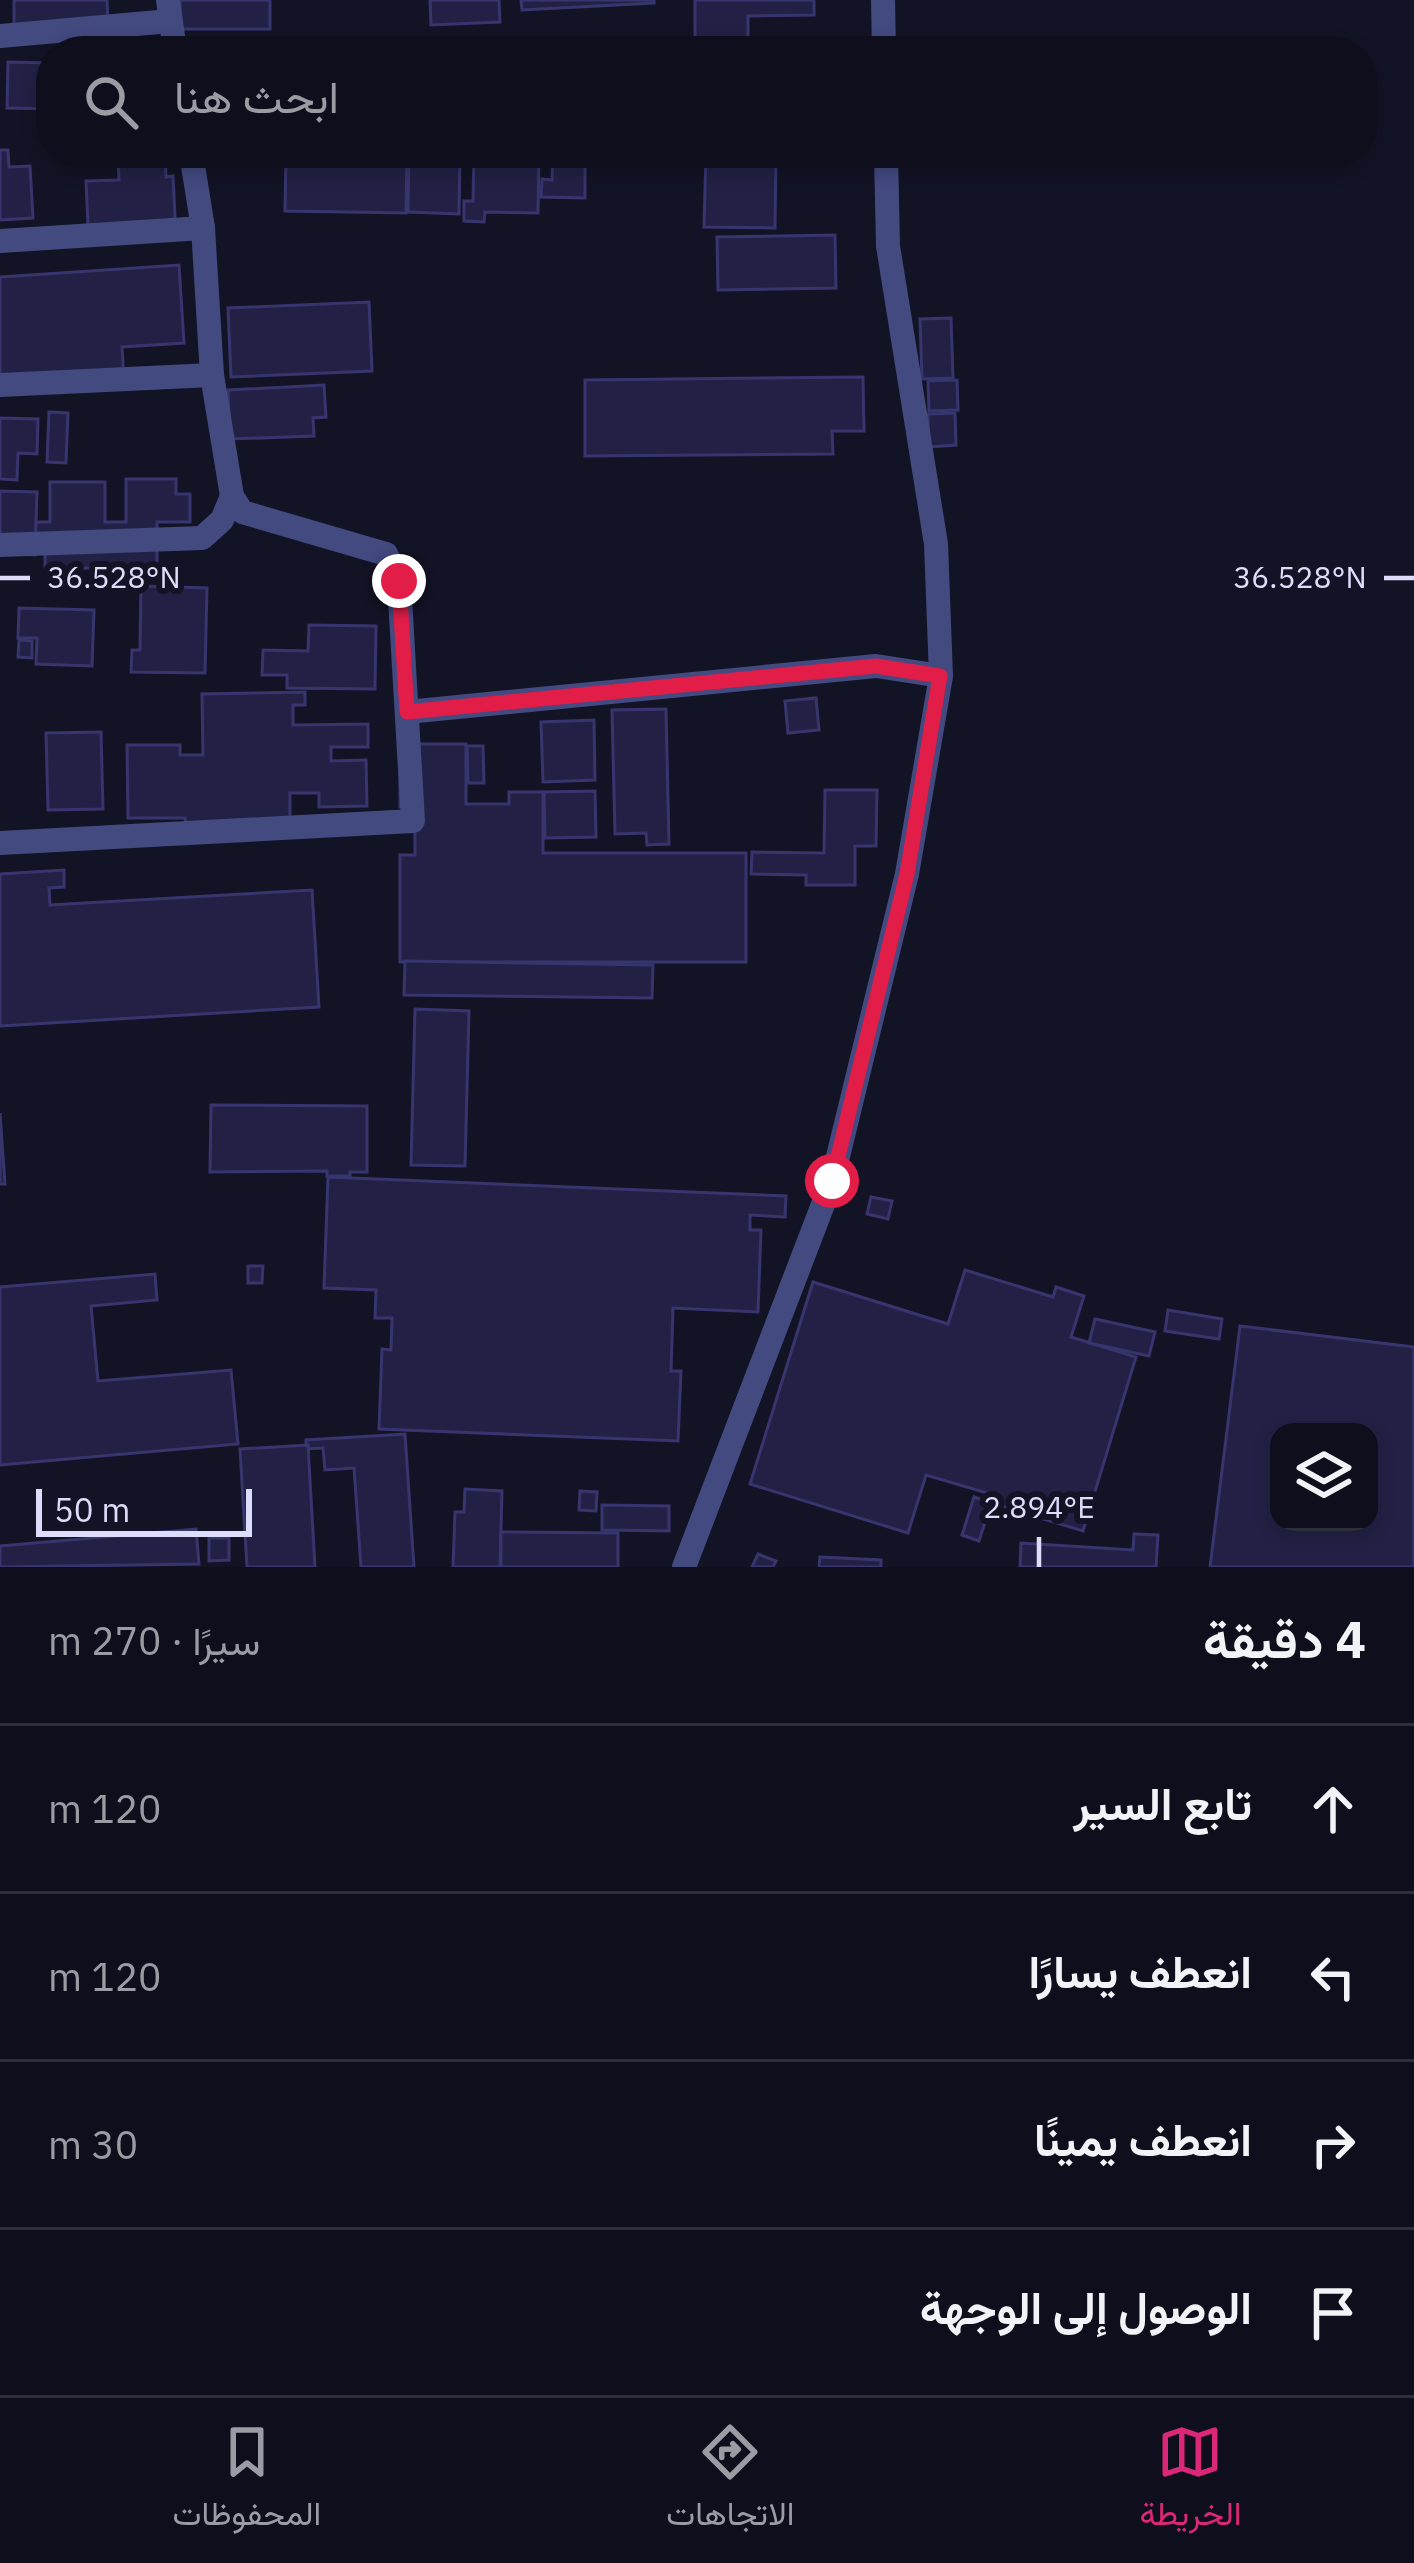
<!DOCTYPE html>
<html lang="ar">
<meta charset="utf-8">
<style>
body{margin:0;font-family:"IBM Plex Sans",Vazirmatn,sans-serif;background:#171725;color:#f1f3f6;direction:rtl}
.controls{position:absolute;right:36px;bottom:36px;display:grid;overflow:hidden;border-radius:24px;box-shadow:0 6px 18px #0003}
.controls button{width:108px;height:108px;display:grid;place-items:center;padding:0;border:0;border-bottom:3px solid #2e2e3b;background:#0e0e1c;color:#f1f3f6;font:60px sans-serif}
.scale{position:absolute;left:36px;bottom:30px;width:216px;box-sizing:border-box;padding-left:12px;border:6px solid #dcddfb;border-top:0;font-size:33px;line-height:42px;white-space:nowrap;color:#dcddfb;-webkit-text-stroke:9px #131326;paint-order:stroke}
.stop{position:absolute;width:36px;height:36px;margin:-27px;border:9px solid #e11d48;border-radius:50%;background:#fff}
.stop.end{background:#e11d48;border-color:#fff;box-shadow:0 3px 12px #0008}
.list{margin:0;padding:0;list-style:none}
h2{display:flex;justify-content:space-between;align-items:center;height:156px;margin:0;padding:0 48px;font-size:51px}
h2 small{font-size:39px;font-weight:400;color:#9b9ca3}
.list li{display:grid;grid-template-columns:78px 1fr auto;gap:36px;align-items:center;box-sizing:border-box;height:168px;padding:0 48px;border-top:3px solid #2e2e3b}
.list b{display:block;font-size:45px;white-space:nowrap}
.list em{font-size:39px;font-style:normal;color:#9b9ca3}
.icon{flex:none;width:66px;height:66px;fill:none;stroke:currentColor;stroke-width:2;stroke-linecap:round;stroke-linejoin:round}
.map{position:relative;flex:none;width:1414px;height:1567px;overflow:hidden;direction:ltr}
.search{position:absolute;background:#0e0e1c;box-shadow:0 6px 18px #0003;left:36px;right:36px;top:36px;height:132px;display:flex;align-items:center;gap:30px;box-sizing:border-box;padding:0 42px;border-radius:48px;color:#9b9ca3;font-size:45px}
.sheet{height:828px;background:#0e0e1c}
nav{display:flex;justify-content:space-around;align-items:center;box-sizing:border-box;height:168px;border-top:3px solid #2e2e3b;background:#0e0e1c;font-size:33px;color:#9b9ca3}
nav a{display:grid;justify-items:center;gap:6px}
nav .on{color:#db2777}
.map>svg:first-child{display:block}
.building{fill:#222145;stroke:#37356e;stroke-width:3;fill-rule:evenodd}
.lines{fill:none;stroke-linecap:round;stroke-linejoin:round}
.minor{stroke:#434a80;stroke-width:24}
.tertiary{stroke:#434a80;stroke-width:24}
.route{stroke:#e11d48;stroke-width:15}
.ticks{fill:none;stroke:#dcddfb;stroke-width:4.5}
.ticks-label{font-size:30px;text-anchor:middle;fill:#dcddfb;stroke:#131326;stroke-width:12;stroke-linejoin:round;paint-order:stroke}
</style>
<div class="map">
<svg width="1414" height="1567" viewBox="0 0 1414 1567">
<rect width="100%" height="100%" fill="#131326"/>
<g class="building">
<path d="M 14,0 L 107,0 L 108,22 L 14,25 Z"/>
<rect x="180" y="0" width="90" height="29"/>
<path d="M 430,0 L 499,0 L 500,22 L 431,25 Z"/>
<path d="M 521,0 L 654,0 L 654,3 L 522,10 Z"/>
<path d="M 695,0 L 814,0 L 814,15 L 748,16 L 748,43 L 695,43 Z"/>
<path d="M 536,48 L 664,51 L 536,51 Z"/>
<path d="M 8,62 L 51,63 L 51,109 L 7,108 Z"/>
<path d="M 0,150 L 8,150 L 9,167 L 30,166 L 33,218 L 0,220 Z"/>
<path d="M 165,153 L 166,177 L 173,176 L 176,237 L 88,225 L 86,181 L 119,180 L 118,155 Z"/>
<path d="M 286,153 L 407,153 L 406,213 L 285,211 Z"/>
<path d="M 409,153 L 460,153 L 459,214 L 408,212 Z"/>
<path d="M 474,153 L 539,153 L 538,213 L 485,212 L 484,222 L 464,221 L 464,201 L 473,201 Z"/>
<path d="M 553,153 L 585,153 L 585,198 L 541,197 L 542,179 L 552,180 Z"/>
<path d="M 706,153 L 776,153 L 775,228 L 704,227 Z"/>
<path d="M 908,153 L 938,153 L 937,159 L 908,158 Z"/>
<path d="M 835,235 L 836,288 L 718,290 L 717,237 Z"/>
<path d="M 179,265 L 184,343 L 122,347 L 124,380 L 0,387 L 0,277 Z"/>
<path d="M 369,302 L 372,371 L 231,377 L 228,308 Z"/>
<path d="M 951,318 L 953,378 L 922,379 L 920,319 Z"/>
<path d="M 863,377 L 864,431 L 832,431 L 833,454 L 585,456 L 585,380 Z"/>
<path d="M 957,380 L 958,410 L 929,411 L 928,381 Z"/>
<path d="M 324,385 L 326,417 L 313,418 L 314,436 L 230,439 L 228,390 Z"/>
<path d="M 49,412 L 68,413 L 66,463 L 47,462 Z"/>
<path d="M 955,413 L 956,445 L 929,447 L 928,414 Z"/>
<path d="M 0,418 L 38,419 L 37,454 L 18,453 L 17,480 L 0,479 Z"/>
<path d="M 126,479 L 176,479 L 176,494 L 190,494 L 190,522 L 157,522 L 157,568 L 45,568 L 45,543 L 34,543 L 34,522 L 50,522 L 50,482 L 105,482 L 105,522 L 126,522 Z"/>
<path d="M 0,491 L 37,492 L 35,555 L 0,553 Z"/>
<path d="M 141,586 L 207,588 L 205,673 L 131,672 L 132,650 L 140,650 Z"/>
<path d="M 19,608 L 94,610 L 92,666 L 36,664 L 37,638 L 18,638 Z"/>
<path d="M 309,625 L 376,626 L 375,689 L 287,688 L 287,675 L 262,675 L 263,650 L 308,651 Z"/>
<path d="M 19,640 L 32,641 L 32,658 L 18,657 Z"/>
<path d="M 305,692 L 305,705 L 293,705 L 293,725 L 368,724 L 368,747 L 331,747 L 331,761 L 366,760 L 367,806 L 319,807 L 319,793 L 290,793 L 290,826 L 186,827 L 185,818 L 128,818 L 127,745 L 180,745 L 180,755 L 203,755 L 202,694 Z"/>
<path d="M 816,698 L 819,730 L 788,733 L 785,701 Z"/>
<path d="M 666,709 L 669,844 L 647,845 L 646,833 L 615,834 L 612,710 Z"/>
<path d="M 594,720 L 595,780 L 543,782 L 541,722 Z"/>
<path d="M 101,732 L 103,809 L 48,810 L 46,733 Z"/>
<path d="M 400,744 L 466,744 L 466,804 L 509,804 L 509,792 L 543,792 L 543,853 L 746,853 L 746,962 L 400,962 L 400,855 L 415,855 L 415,807 L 400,807 Z"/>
<path d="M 467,746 L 483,746 L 484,783 L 468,783 Z"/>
<path d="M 825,790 L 877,790 L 876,846 L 855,846 L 855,885 L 806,885 L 806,875 L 751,874 L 752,852 L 824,853 Z"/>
<path d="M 595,791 L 596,837 L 545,838 L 544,792 Z"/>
<path d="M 64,870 L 64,887 L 49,888 L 50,905 L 312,890 L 319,1007 L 0,1026 L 0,874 Z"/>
<path d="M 405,961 L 653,965 L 652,998 L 404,995 Z"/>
<path d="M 415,1009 L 469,1011 L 465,1166 L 411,1165 Z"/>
<path d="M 211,1105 L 367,1106 L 367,1172 L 350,1172 L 350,1176 L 327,1176 L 327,1171 L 210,1172 Z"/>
<path d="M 0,1113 L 5,1184 L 0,1184 Z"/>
<path d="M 328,1177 L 786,1196 L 785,1217 L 750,1215 L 750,1230 L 761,1230 L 758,1312 L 673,1308 L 671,1371 L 681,1371 L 678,1441 L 379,1429 L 382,1349 L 391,1350 L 392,1318 L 375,1318 L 376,1290 L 324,1288 Z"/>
<path d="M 871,1197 L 892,1201 L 888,1219 L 867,1214 Z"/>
<path d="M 248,1266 L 263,1266 L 262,1283 L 248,1283 Z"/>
<path d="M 965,1270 L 1053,1297 L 1056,1287 L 1084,1296 L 1071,1337 L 1136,1357 L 1083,1531 L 991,1503 L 994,1495 L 926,1475 L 908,1533 L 750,1484 L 813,1282 L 948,1324 Z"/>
<path d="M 155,1274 L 157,1300 L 91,1306 L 98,1381 L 231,1370 L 238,1444 L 0,1465 L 0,1287 Z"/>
<path d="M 1168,1310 L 1222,1319 L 1219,1339 L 1165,1331 Z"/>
<path d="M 1095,1319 L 1155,1332 L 1149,1356 L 1089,1343 Z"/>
<path d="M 1240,1326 L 1414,1347 L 1414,1567 L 1210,1567 ZM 1279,1432 L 1369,1432 L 1369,1522 L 1279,1522 Z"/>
<path d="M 405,1434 L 414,1567 L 361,1567 L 354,1468 L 325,1470 L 323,1448 L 306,1449 L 306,1440 Z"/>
<path d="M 308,1445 L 315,1567 L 247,1567 L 240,1449 Z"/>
<path d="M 465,1489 L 502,1491 L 500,1567 L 453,1567 L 455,1512 L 464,1512 Z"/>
<path d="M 580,1491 L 597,1492 L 596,1511 L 579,1510 Z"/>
<path d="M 974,1497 L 991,1503 L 979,1541 L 962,1535 Z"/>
<path d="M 602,1505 L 669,1506 L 669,1531 L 602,1530 Z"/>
<path d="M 196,1529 L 199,1564 L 0,1567 L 0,1546 Z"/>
<path d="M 501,1532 L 618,1533 L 618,1567 L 501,1567 Z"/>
<path d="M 1134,1534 L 1158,1535 L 1156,1567 L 1020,1567 L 1021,1543 L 1133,1550 Z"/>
<path d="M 209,1538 L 229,1538 L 229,1560 L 209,1561 Z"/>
<path d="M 758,1554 L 776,1561 L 773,1567 L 752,1567 Z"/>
<path d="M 820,1557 L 881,1560 L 881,1567 L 819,1567 Z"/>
</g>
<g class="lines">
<g class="minor">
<path d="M 168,0 L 175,51"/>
<path d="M 0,36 L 170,21"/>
<path d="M 0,241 L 203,228"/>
<path d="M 0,385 L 212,375"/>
<path d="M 0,545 L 202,538 L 222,520 L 232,496"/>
<path d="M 407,712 L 876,666 L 941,676"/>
<path d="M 0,843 L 413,821 L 399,581 L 386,554 L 242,512 L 232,496 L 212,375 L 203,228 L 191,153"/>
</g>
<g class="tertiary">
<path d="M 883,0 L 884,51"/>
<path d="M 684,1567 L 832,1181 L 907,874 L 941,676 L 936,544 L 888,246 L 886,153"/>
</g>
</g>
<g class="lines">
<path class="route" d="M 399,581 L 407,712 L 876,666 L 940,676 L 907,874 L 832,1181"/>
</g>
<path class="ticks" d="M 0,578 L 30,578M 1384,578 L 1414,578M 1039,1537 L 1039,1567"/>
<g class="ticks-label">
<text x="114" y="588">36.528°N</text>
<text x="1300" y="588">36.528°N</text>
<text x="1039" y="1518">2.894°E</text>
</g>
</svg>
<div class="controls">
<button><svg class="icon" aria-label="layers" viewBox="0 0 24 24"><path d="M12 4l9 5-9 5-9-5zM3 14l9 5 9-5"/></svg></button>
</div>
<div class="scale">50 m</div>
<div class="stop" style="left:832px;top:1181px"></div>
<div class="stop end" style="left:399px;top:581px"></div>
<div class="search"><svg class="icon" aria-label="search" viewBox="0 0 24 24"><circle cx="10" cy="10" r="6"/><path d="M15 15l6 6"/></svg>ابحث هنا</div>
</div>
<section class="sheet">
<h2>4 دقيقة<small>سيرًا · 270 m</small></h2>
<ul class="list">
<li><svg class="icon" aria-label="ahead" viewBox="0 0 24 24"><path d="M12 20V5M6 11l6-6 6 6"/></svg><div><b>تابع السير</b></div><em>120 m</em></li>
<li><svg class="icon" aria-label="left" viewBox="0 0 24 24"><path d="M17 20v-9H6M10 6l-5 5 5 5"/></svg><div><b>انعطف يسارًا</b></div><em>120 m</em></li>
<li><svg class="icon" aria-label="right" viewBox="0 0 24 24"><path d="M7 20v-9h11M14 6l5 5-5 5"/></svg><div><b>انعطف يمينًا</b></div><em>30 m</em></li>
<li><svg class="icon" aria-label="arrive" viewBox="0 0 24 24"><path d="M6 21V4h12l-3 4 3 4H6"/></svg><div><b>الوصول إلى الوجهة</b></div></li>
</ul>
</section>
<nav>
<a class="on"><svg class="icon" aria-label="map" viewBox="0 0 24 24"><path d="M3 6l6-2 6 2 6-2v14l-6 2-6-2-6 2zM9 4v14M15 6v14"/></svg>الخريطة</a>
<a><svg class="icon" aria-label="directions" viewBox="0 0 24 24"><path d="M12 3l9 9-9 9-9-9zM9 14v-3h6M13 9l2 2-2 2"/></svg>الاتجاهات</a>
<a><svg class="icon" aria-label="saved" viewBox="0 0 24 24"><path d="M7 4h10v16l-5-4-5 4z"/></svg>المحفوظات</a>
</nav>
